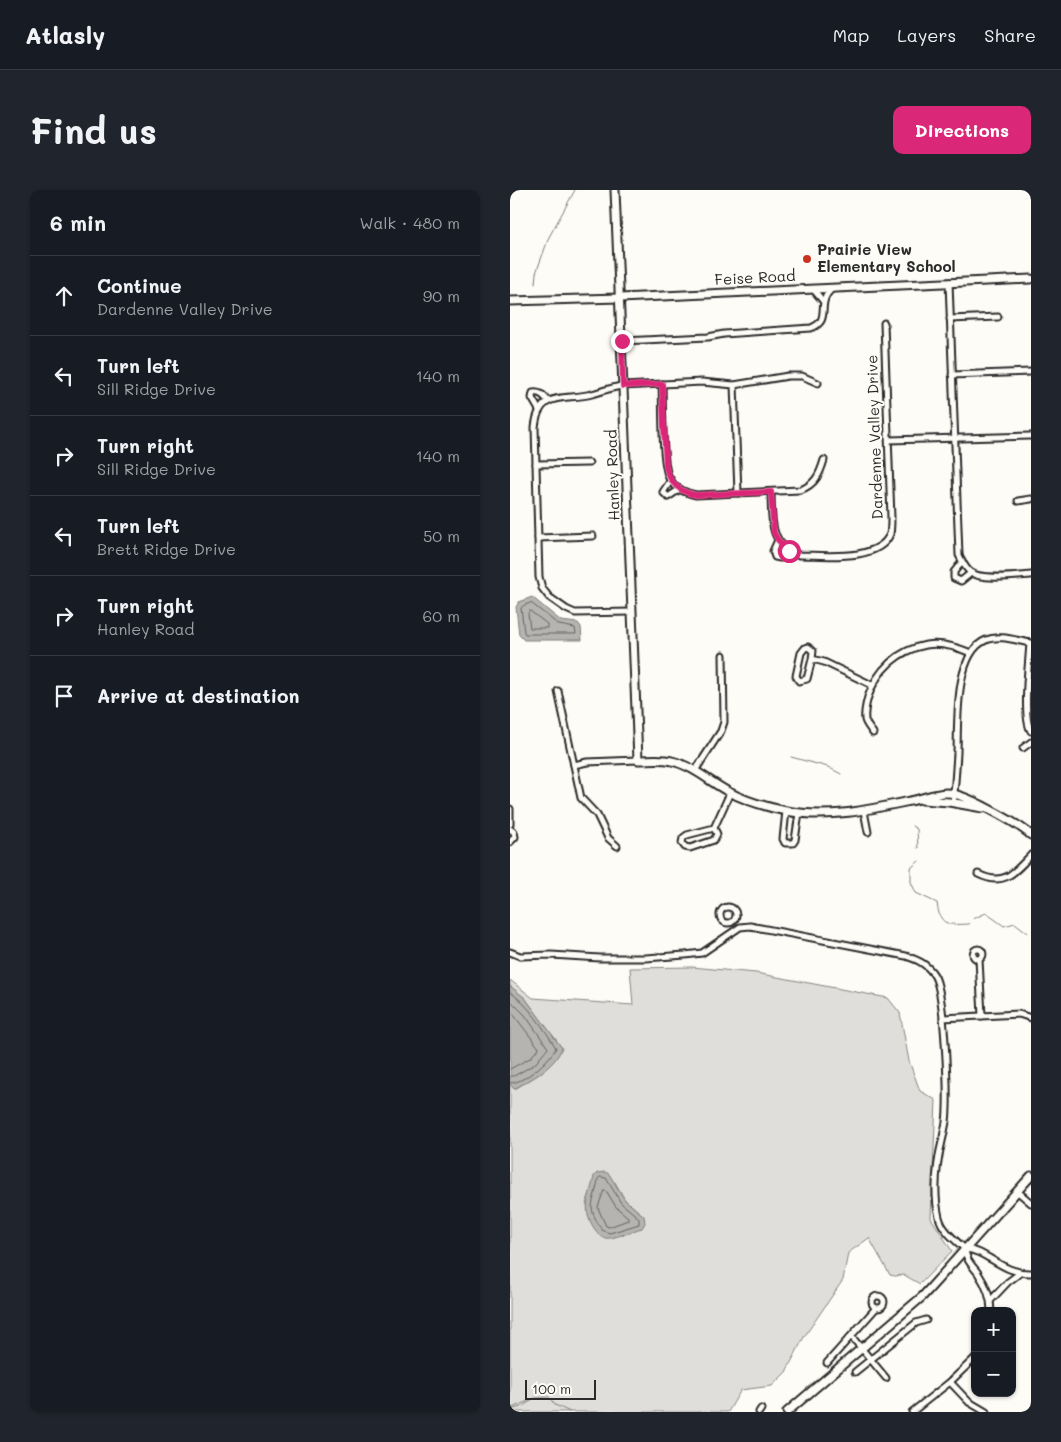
<!DOCTYPE html>
<meta charset="utf-8">
<style>
body{margin:0;font-family:Mali,sans-serif;background:#20242c;color:#f1f3f6}
.controls{position:absolute;right:15px;bottom:15px;display:grid;overflow:hidden;border-radius:10px;box-shadow:0 1px 4px #0004}
.controls button{width:45px;height:45px;display:grid;place-items:center;padding:0;border:0;border-bottom:1px solid #363941;background:#171b24;color:#f1f3f6;font:25px sans-serif}
.scale{position:absolute;left:15px;bottom:12px;width:71px;box-sizing:border-box;padding-left:5px;border:2px solid #2b2b2b;border-top:0;font-size:14px;line-height:18px;white-space:nowrap;color:#2b2b2b;-webkit-text-stroke:4px #fdfcf7;paint-order:stroke}
.stop{position:absolute;width:15px;height:15px;margin:-11px;border:4px solid #db2777;border-radius:50%;background:#fff}
.stop.end{background:#db2777;border-color:#fff;box-shadow:0 1px 5px #0008}
.list{margin:0;padding:0;list-style:none}
h2{display:flex;justify-content:space-between;align-items:center;height:65px;margin:0;padding:0 20px;font-size:21px}
h2 small{font-size:16px;font-weight:400;color:#9ea1a6}
.list li{display:grid;grid-template-columns:32px 1fr auto;gap:15px;align-items:center;box-sizing:border-box;height:80px;padding:0 20px;border-top:1px solid #363941}
.list b{display:block;font-size:19px;white-space:nowrap}
.list p{margin:0;font-size:16px;white-space:nowrap;color:#9ea1a6}
.list em{font-size:16px;font-style:normal;color:#9ea1a6}
.icon{flex:none;width:28px;height:28px;fill:none;stroke:currentColor;stroke-width:2;stroke-linecap:round;stroke-linejoin:round}
.map{position:relative;flex:none;width:521px;height:1222px;overflow:hidden;border-radius:10px}
header{display:flex;align-items:center;gap:30px;box-sizing:border-box;height:70px;padding:0 25px;background:#171b24;border-bottom:1px solid #363941}
header strong{font-size:24px}
nav{display:flex;gap:28px;margin-inline-start:auto;font-size:18px}
.intro{display:flex;align-items:center;justify-content:space-between;box-sizing:border-box;height:120px;padding:0 30px}
h1{margin:0;font-size:35px}
.button{padding:12px 22px;border-radius:10px;background:#db2777;color:#fff;font-size:18px;font-weight:700}
main{display:flex;gap:30px;padding:0 30px}
aside{flex:1;background:#171b24;border-radius:10px;box-shadow:0 1px 4px #0004}
.map>svg:first-child{display:block}
.green{fill:#dfdeda;stroke:#858482;fill-rule:evenodd}
.water{fill:#b5b4b1;stroke:#7e7d7b}
.lines{fill:none;stroke-linecap:round;stroke-linejoin:round}
.shore{stroke:#626261;stroke-width:1}
.stream{stroke:#7e7d7b;stroke-width:1}
.street-casing{stroke:#2b2b2b;stroke-width:9}
.secondary-casing{stroke:#2b2b2b;stroke-width:11}
.street{stroke:#fdfcf7;stroke-width:5}
.secondary{stroke:#fdfcf7;stroke-width:7}
.route{stroke:#db2777;stroke-width:6}
.poi-dot{fill:#c8321e;stroke:#fdfcf7;stroke-width:2}
.labels{text-anchor:middle;stroke-width:4;stroke-linejoin:round;paint-order:stroke}
.poi-label{font-size:15px;font-weight:bold;fill:#2b2b2b;stroke:#fdfcf7;text-anchor:start}
.street-label{font-size:15px;fill:#2b2b2b;stroke:#fdfcf7}
</style>
<header>
<strong>Atlasly</strong>
<nav><a>Map</a><a>Layers</a><a>Share</a></nav>
</header>
<div class="intro"><h1>Find us</h1><a class="button">Directions</a></div>
<main>
<aside>
<h2>6 min<small>Walk · 480 m</small></h2>
<ul class="list">
<li><svg class="icon" aria-label="ahead" viewBox="0 0 24 24"><path d="M12 20V5M6 11l6-6 6 6"/></svg><div><b>Continue</b><p>Dardenne Valley Drive</p></div><em>90 m</em></li>
<li><svg class="icon" aria-label="left" viewBox="0 0 24 24"><path d="M17 20v-9H6M10 6l-5 5 5 5"/></svg><div><b>Turn left</b><p>Sill Ridge Drive</p></div><em>140 m</em></li>
<li><svg class="icon" aria-label="right" viewBox="0 0 24 24"><path d="M7 20v-9h11M14 6l5 5-5 5"/></svg><div><b>Turn right</b><p>Sill Ridge Drive</p></div><em>140 m</em></li>
<li><svg class="icon" aria-label="left" viewBox="0 0 24 24"><path d="M17 20v-9H6M10 6l-5 5 5 5"/></svg><div><b>Turn left</b><p>Brett Ridge Drive</p></div><em>50 m</em></li>
<li><svg class="icon" aria-label="right" viewBox="0 0 24 24"><path d="M7 20v-9h11M14 6l5 5-5 5"/></svg><div><b>Turn right</b><p>Hanley Road</p></div><em>60 m</em></li>
<li><svg class="icon" aria-label="arrive" viewBox="0 0 24 24"><path d="M6 21V4h12l-3 4 3 4H6"/></svg><div><b>Arrive at destination</b></div></li>
</ul>
</aside>
<div class="map">
<svg width="521" height="1222" viewBox="0 0 521 1222">
<rect width="100%" height="100%" fill="#fdfcf7"/>
<filter id="ink" filterUnits="userSpaceOnUse"><feTurbulence type="fractalNoise" baseFrequency=".02" numOctaves="2"/><feDisplacementMap in="SourceGraphic" scale="10" xChannelSelector="R" yChannelSelector="G"/><feConvolveMatrix kernelMatrix="1 2 1 2 8 2 1 2 1" color-interpolation-filters="sRGB"/></filter>
<g filter="url(#ink)">
<path class="green" d="M 182,777 L 246,783 L 378,808 L 390,823 L 399,871 L 410,901 L 426,910 L 421,1028 L 442,1061 L 410,1094 L 394,1085 L 385,1086 L 380,1085 L 359,1048 L 338,1063 L 333,1090 L 294,1147 L 276,1182 L 262,1196 L 231,1200 L 218,1222 L 0,1222 L 0,894 L 5,899 L 31,883 L 52,858 L 15,808 L 0,796 L 0,790 L 23,808 L 123,815 L 120,778 ZM 105,992 L 115,1010 L 134,1026 L 109,1045 L 101,1048 L 76,1014 L 82,998 Z"/>
<g class="water">
<path d="M 22,407 L 51,431 L 68,433 L 71,437 L 72,450 L 14,450 L 9,445 L 6,417 L 9,412 Z"/>
<path d="M 0,796 L 15,808 L 52,858 C 44,878 23,888 4,899 L 0,894 Z"/>
<path d="M 95,982 L 99,984 L 115,1010 L 134,1026 L 135,1033 L 132,1038 C 124,1040 102,1050 95,1048 C 89,1047 87,1042 84,1038 C 71,1018 80,1007 84,986 L 87,983 Z"/>
</g>
<g class="lines">
<g class="shore">
<path d="M 21,413 L 49,435 L 65,438 L 66,444 L 15,444 L 14,442 L 11,418 L 13,416 Z"/>
<path d="M 20,421 L 37,434 L 37,438 L 20,438 L 18,424 Z"/>
<path d="M 0,802 C 17,813 36,841 46,858 C 39,871 14,893 0,893"/>
<path d="M 0,810 L 15,825 L 38,858 L 25,874 L 4,886 L 0,886"/>
<path d="M 0,820 L 29,858 L 20,868 L 0,879"/>
<path d="M 90,987 L 96,988 L 111,1013 L 129,1028 L 129,1034 L 100,1043 L 93,1041 C 75,1015 84,1017 88,989 Z"/>
<path d="M 94,1001 L 97,1002 L 106,1017 L 118,1027 L 118,1030 L 99,1037 L 96,1036 L 88,1018 Z"/>
</g>
<g class="stream">
<path d="M 25,94 L 26,83 L 39,47 L 65,0"/>
<path d="M 281,567 L 318,577 L 331,584"/>
<path d="M 402,636 L 407,639 L 408,658"/>
<path d="M 409,671 L 401,678 L 401,692 L 406,703 L 427,713 C 430,736 437,735 459,734 L 465,728 L 476,723 L 494,736 L 505,733 L 518,743"/>
<path d="M 0,1219 L 25,1208 L 39,1207 L 45,1215 L 60,1222"/>
<path d="M 0,1220 L 11,1217 L 21,1211"/>
</g>
<defs>
<g id="street">
<path d="M 439,92 L 449,365 C 452,371 455,378 460,382 C 471,391 507,386 521,385"/>
<path d="M 303,99 L 313,111"/>
<path d="M 440,129 L 488,127"/>
<path d="M 112,151 L 198,147 L 214,144 L 301,138 C 323,130 304,113 323,98"/>
<path d="M 442,185 L 521,182"/>
<path d="M 152,194 C 153,214 151,275 160,290 C 166,299 176,303 186,305 L 290,300 C 305,295 310,284 314,270"/>
<path d="M 224,195 L 228,303"/>
<path d="M 29,220 L 22,208 L 23,203 C 31,202 34,206 38,211"/>
<path d="M 379,250 L 521,246"/>
<path d="M 26,274 L 79,273"/>
<path d="M 161,290 L 153,302 L 158,307 L 170,299"/>
<path d="M 261,302 C 262,329 258,354 289,365 C 314,365 369,372 380,344 C 381,339 381,333 381,328 L 374,133"/>
<path d="M 508,311 L 521,309"/>
<path d="M 28,348 L 83,346"/>
<path d="M 268,350 L 263,361 L 265,367 L 270,368 L 281,362"/>
<path d="M 452,372 L 444,382 L 444,388 L 451,391 L 461,383"/>
<path d="M 121,422 L 65,423 L 56,419 L 39,407 L 32,398 L 29,387 L 25,237 C 29,199 56,211 82,204 C 93,201 102,197 113,196 L 192,192 L 224,195 L 278,186 L 292,186 L 308,193"/>
<path d="M 520,453 C 519,471 512,528 521,541"/>
<path d="M 302,469 L 297,489 L 289,491 L 286,486 L 291,463 L 295,458 L 298,457 L 303,461 L 302,469 L 314,472 L 362,495"/>
<path d="M 48,501 L 71,608 L 87,625 L 98,648 L 107,656"/>
<path d="M 363,543 C 360,539 356,534 355,530 C 354,523 356,514 358,507 C 367,480 388,460 416,455 C 431,452 447,457 461,463"/>
<path d="M 513,558 L 521,552"/>
<path d="M 64,575 L 77,572 L 128,570"/>
<path d="M 185,581 L 211,541 L 214,532 L 213,465"/>
<path d="M 443,613 C 445,596 446,580 447,563 C 448,534 444,463 476,450 C 490,444 507,451 521,453"/>
<path d="M 0,619 L 0,634"/>
<path d="M 276,621 L 273,649 L 275,653 L 283,653 L 285,650 L 289,623"/>
<path d="M 354,621 L 358,642"/>
<path d="M 204,638 L 207,644 L 204,650 L 180,658 L 175,657 L 172,653 L 173,648 L 177,645 L 204,638 L 220,603"/>
<path d="M 0,639 L 4,642 L 5,647 L 0,652"/>
<path d="M 468,684 C 494,697 504,683 521,665"/>
<circle cx="218" cy="725" r="8"/>
<circle cx="468" cy="764" r="5"/>
<path d="M 0,762 L 10,766 L 41,765 L 90,768 L 136,768 L 175,765 L 192,763 L 230,737 L 240,736 L 396,766 C 408,770 417,774 424,785 C 435,802 439,908 436,932 C 435,937 434,942 433,947 C 427,971 423,1002 429,1027 C 432,1040 445,1050 455,1059"/>
<path d="M 469,769 L 472,826"/>
<path d="M 433,828 L 509,824 L 521,828"/>
<path d="M 507,1001 L 521,1013"/>
<path d="M 455,1059 C 477,1060 492,1084 521,1083"/>
<path d="M 455,1059 C 456,1070 461,1074 468,1083 C 476,1095 481,1107 481,1121"/>
<circle cx="368" cy="1112" r="6"/>
<path d="M 481,1110 L 498,1092 L 510,1083"/>
<path d="M 342,1147 L 376,1188"/>
<path d="M 317,1173 L 366,1118"/>
<path d="M 345,1182 L 406,1133 L 416,1130"/>
<path d="M 440,1192 L 459,1212 L 476,1222"/>
<path d="M 249,1222 L 251,1219"/>
<path d="M 402,1222 L 440,1192 L 465,1168"/>
</g>
<g id="secondary">
<path d="M 105,0 L 128,570 C 139,570 151,568 162,571 C 183,576 200,592 219,602 C 236,611 257,617 276,621 C 318,629 359,620 400,611 C 412,609 425,603 437,603 C 454,603 507,633 521,645"/>
<path d="M 0,111 L 110,108 L 521,89"/>
<path d="M 412,610 L 439,612 L 473,618"/>
<path d="M 277,1222 L 413,1106 L 521,986"/>
</g>
</defs>
<use href="#street" class="street-casing"/>
<use href="#secondary" class="secondary-casing"/>
<use href="#street" class="street"/>
<use href="#secondary" class="secondary"/>
</g>
</g>
<g class="lines" filter="url(#ink)">
<path class="route" d="M 112,151 L 113,196 L 152,194 L 156,277 C 160,293 169,302 186,305 L 261,302 L 264,343 L 268,350 L 279,361"/>
</g>
<circle class="poi-dot" cx="297" cy="69" r="5"/>
<g class="labels">
<g class="poi-label">
<text x="307" y="65">Prairie View<tspan x="307" dy="17">Elementary School</tspan></text>
</g>
<g class="street-label">
<text transform="translate(245 88) rotate(-3)" y="5">Feise Road</text>
<text transform="translate(365 247) rotate(-92)" y="5">Dardenne Valley Drive</text>
<text transform="translate(103 285) rotate(-92)" y="5">Hanley Road</text>
</g>
</g>
</svg>
<div class="controls">
<button>+</button>
<button>−</button>
</div>
<div class="scale">100 m</div>
<div class="stop" style="left:279px;top:361px"></div>
<div class="stop end" style="left:112px;top:151px"></div>
</div>
</main>
